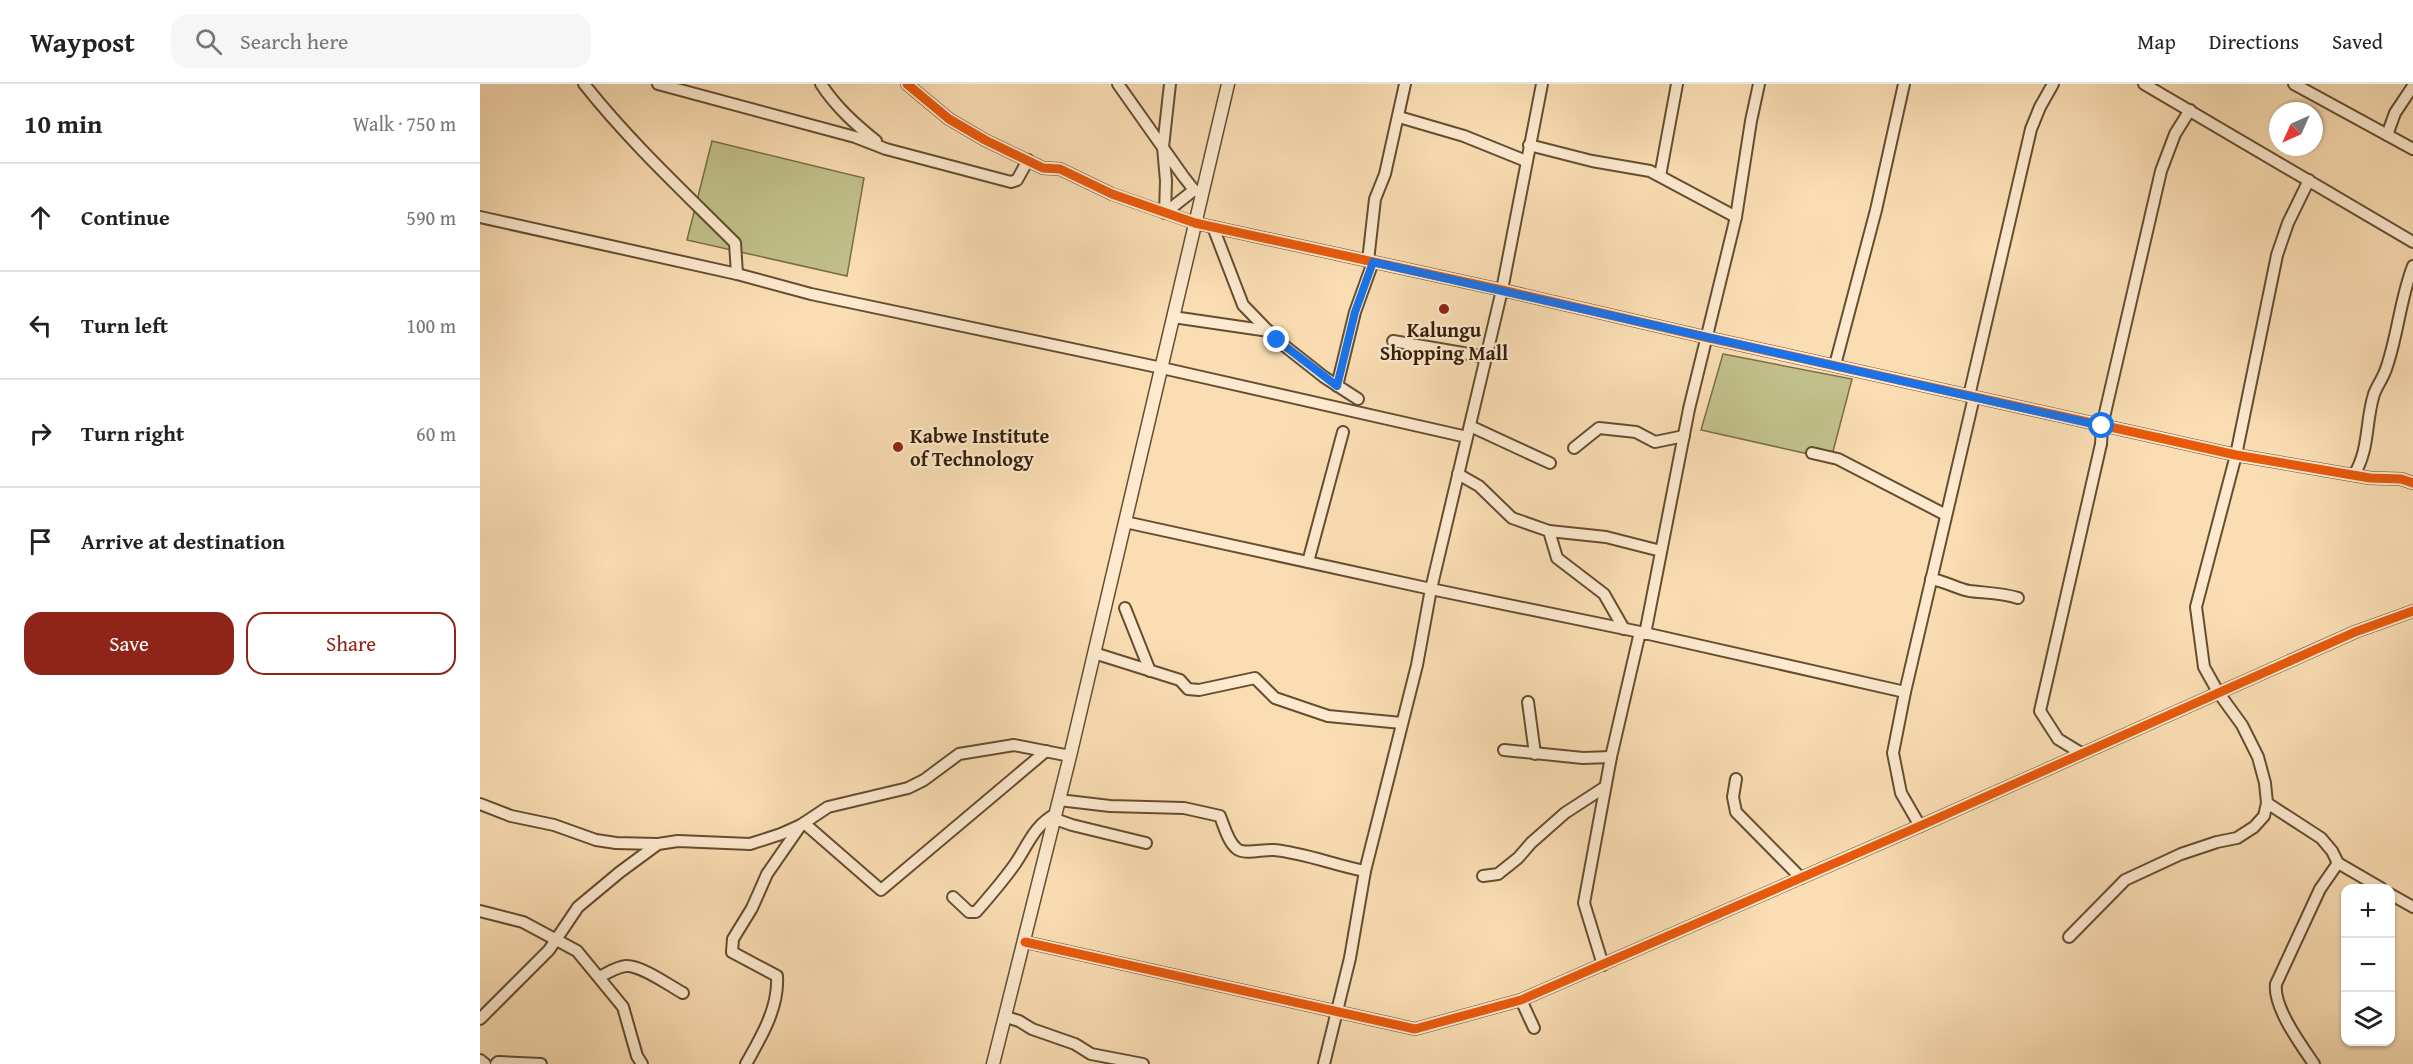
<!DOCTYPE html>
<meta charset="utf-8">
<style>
body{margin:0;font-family:"Gentium Book Plus",serif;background:#f6f6f6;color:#222}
.controls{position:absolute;right:18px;bottom:18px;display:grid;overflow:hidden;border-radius:12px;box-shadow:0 2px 4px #0004}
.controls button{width:54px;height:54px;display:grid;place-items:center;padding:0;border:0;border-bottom:2px solid #e0e0e0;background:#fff;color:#222;font:30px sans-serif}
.compass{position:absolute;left:1789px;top:18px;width:54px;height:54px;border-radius:50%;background:#fff;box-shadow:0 2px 4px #0004;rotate:225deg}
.stop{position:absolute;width:18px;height:18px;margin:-14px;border:4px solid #1a73e8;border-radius:50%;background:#fff}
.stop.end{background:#1a73e8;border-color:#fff;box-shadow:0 2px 6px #0008}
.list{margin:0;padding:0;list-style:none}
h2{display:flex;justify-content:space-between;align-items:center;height:78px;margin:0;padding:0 24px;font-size:26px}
h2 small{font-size:20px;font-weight:400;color:#767676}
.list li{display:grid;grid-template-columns:39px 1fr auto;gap:18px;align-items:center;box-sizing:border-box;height:108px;padding:0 24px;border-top:2px solid #e0e0e0}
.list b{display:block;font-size:22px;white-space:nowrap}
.list em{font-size:20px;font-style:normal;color:#767676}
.actions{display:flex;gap:12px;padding:18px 24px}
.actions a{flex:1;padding:14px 0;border:2px solid #8f2418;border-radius:18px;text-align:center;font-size:21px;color:#8f2418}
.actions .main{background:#8f2418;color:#fff}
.icon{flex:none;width:33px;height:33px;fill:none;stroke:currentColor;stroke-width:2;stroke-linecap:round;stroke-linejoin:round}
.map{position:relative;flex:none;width:1933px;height:980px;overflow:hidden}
header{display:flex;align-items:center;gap:36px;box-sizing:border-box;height:84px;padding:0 30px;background:#fff;border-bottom:2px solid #e0e0e0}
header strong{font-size:28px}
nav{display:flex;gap:33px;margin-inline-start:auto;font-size:21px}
.search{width:420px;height:54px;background:#f6f6f6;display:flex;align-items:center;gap:15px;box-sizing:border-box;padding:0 21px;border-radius:18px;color:#767676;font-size:22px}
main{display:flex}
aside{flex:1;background:#fff}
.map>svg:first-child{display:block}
.green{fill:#c1c08a;stroke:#7a6e48;stroke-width:1.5}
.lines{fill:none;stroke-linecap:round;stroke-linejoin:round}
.minor-casing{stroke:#654d32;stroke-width:14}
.tertiary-casing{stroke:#654d32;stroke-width:15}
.minor{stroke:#fce9ce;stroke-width:10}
.tertiary{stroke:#fce9ce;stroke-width:12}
.cycleway-casing{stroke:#fce9ce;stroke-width:13}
.cycleway{stroke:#e8590c;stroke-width:9}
.route{stroke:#1a73e8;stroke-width:8}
.poi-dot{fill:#8f2418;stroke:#fce9ce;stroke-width:2}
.labels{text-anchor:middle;stroke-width:4.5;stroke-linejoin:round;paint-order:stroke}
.poi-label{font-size:20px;font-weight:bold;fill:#331d07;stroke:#fce9ce}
</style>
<header>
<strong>Waypost</strong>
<div class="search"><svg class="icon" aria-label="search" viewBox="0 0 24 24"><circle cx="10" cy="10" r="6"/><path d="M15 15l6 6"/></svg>Search here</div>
<nav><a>Map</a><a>Directions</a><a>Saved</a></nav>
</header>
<main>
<aside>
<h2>10 min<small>Walk · 750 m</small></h2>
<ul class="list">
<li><svg class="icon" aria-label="ahead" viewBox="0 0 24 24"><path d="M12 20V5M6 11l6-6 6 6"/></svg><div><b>Continue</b></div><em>590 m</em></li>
<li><svg class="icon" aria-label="left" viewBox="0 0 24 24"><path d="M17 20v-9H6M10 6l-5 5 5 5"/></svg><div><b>Turn left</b></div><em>100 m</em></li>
<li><svg class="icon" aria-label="right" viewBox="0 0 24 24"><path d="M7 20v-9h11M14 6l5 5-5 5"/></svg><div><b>Turn right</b></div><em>60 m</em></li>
<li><svg class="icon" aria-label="arrive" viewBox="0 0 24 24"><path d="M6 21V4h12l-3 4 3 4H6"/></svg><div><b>Arrive at destination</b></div></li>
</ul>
<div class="actions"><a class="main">Save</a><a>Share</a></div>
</aside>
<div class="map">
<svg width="1933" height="980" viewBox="0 0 1933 980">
<rect width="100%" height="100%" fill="#faddb3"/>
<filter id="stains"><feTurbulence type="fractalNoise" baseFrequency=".00333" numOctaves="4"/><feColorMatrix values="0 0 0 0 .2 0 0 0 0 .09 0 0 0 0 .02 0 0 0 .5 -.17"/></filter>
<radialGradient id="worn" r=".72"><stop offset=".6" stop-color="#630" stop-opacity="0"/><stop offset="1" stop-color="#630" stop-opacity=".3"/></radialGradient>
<g class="green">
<path d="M 232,57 L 384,94 L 367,192 L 207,156 Z"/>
<path d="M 1243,270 L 1372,295 L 1351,375 L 1221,346 Z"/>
</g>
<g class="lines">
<defs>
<g id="minor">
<path d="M 104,0 C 150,58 203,107 255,159 L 257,190"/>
<path d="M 178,0 L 375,53 L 406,65 L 531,98 L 537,96 L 548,76"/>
<path d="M 341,0 C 356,23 375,40 396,57"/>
<path d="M 427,0 L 469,35 L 505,56 L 563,84 L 580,85 L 632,110 L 715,139 L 1022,206 L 1225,253 L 1756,371 L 1890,394 L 1921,395 L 1933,399"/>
<path d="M 638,0 L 703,92 L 714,106 L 722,109"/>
<path d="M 1664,0 L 1933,158"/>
<path d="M 1814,0 L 1933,65"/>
<path d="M 919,33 L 984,52 L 1046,77"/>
<path d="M 1907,51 L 1915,29 L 1933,2"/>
<path d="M 1049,61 L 1112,77 L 1170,87 L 1256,133"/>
<path d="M 1180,92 L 1197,0"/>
<path d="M 685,129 L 686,97 L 683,63 L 690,0"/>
<path d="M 685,129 L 714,106"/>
<path d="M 0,133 L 257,190 L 331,210 L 682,284 L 987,353"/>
<path d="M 733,143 L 763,221 L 797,256 L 844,293 L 878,315"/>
<path d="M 888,177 L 895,115 L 905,90 L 925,0"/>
<path d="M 693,233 L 789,247"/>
<path d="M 913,257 L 1006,273"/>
<path d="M 1355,281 L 1396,126 L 1424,0"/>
<path d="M 857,302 L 875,228 L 893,178"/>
<path d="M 1489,312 L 1551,45 L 1560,23 L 1573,0"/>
<path d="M 990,342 L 1070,379"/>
<path d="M 1094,364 L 1119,344 L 1156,348 L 1175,358 L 1204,352"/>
<path d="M 1332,369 L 1358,375 L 1466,431"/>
<path d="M 978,390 L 999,402 L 1032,434 L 1069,447 L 1077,474 L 1124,510 L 1144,545"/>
<path d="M 1874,391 C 1890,364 1885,339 1894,310 C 1897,302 1903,294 1906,285 C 1918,251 1920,215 1933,182"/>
<path d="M 645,438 L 951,505 L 1160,548 L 1425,608"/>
<path d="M 1069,447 L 1126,453 L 1181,467"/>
<path d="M 828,478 L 863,348"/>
<path d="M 1451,495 C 1464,497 1476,504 1489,507 C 1506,509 1522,509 1538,514"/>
<path d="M 645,524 L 670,587"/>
<path d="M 1165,550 L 1209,325 L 1256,133 L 1271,37 L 1279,0"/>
<path d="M 614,569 L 700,596 L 708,605 L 719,606 L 775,594 L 795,614 L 848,632 L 922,639"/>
<path d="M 1048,618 L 1055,670"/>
<path d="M 1024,666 L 1103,674 L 1131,673"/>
<path d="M 1601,669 L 1578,655 L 1560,627 L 1621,360 L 1622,342 L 1681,87 L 1695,50 L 1710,26"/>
<path d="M 1256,695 L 1253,713 L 1256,728 L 1321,794"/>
<path d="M 579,716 L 630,722 L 704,724 L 740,732 C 744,742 748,758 757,765 C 765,771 783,765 794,766 C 825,769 854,781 885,787"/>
<path d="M 1787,719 L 1841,754 L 1852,767 L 1858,779 L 1901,804"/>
<path d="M 0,720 L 31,732 L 74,741 L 116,756 L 136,759 L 177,760"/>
<path d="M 575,735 L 592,741 L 666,759"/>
<path d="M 324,739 L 401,806 L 566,667"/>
<path d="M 1440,742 L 1421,709 L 1413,669 L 1425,608 L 1494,313"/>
<path d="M 1003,792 L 1018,790 L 1038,774 L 1051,759 L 1085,729 L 1125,703"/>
<path d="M 1910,810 L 1933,823"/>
<path d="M 473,813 L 489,828 L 496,828 C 510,812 523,797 535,780 C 548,761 554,741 576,730"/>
<path d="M 0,827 L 43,838 L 97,867 L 143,923 L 157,972 L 162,980"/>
<path d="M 1589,853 L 1645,796 L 1701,770 L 1737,758 L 1757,754 L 1774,743 L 1784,732 L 1787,719 L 1785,699 L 1778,673 L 1762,641 L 1738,608 L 1724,583 L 1716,523 L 1756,371 L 1797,171 L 1808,139 L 1829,96"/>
<path d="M 545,858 L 935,945 L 1041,916 L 1440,742 L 1875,548 L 1933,527"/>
<path d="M 1123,881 L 1104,819 L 1131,673 L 1160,548"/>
<path d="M 119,893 C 128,889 136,883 146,882 C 161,881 190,902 203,909"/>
<path d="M 1041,916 L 1054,944"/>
<path d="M 526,933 L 539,937 L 552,945 L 595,960 L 611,970 L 663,980"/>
<path d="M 0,935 L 69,866 L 98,823 L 140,788 L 178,760 L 198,757 L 270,760 L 301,750 L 321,741 L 348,723 L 428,704 L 444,696 L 479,670 L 534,661 L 590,672"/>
<path d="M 0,976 L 5,980"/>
<path d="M 16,980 L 18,978 L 61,980"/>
<path d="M 266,980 C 281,953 299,924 297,892 L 252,868 L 253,855 L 272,824 L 287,790 L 321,741"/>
<path d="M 844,980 L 870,874 L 885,787 L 937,581 L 951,505 L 1022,206 L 1062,0"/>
<path d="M 1834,980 C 1821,961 1793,923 1796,900 L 1840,805 L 1858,779"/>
</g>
<path id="tertiary" d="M 513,980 L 590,672 L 748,0"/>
</defs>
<use href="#minor" class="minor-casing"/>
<use href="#tertiary" class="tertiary-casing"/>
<use href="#minor" class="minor"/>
<use href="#tertiary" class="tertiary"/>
<defs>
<g id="cycleway">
<path d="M 427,0 L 469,35 L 505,56 L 563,84 L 580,85 L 632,110 L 715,139 L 1022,206 L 1225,253 L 1756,371 L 1890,394 L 1921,395 L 1933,399"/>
<path d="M 545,858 L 935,945 L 1041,916 L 1440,742 L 1875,548 L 1933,527"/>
</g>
</defs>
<use href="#cycleway" class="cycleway-casing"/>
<use href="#cycleway" class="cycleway"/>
</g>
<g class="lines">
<path class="route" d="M 797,256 L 857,302 L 875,228 L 893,178 L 1622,342"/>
</g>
<g class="poi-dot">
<circle cx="964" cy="225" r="6"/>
<circle cx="418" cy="363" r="6"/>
</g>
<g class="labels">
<g class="poi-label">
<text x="964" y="253">Kalungu<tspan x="964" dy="23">Shopping Mall</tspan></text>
<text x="430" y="359" text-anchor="start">Kabwe Institute<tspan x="430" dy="23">of Technology</tspan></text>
</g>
</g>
<rect width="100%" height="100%" filter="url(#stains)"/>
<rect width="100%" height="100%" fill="url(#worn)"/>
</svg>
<div class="controls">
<button>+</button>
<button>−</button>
<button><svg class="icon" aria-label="layers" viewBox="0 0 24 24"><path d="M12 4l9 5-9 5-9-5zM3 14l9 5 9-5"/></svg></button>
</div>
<svg class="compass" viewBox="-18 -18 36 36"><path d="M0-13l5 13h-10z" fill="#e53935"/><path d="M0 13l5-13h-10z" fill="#767676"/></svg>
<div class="stop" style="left:1622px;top:342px"></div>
<div class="stop end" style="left:797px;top:256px"></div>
</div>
</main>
